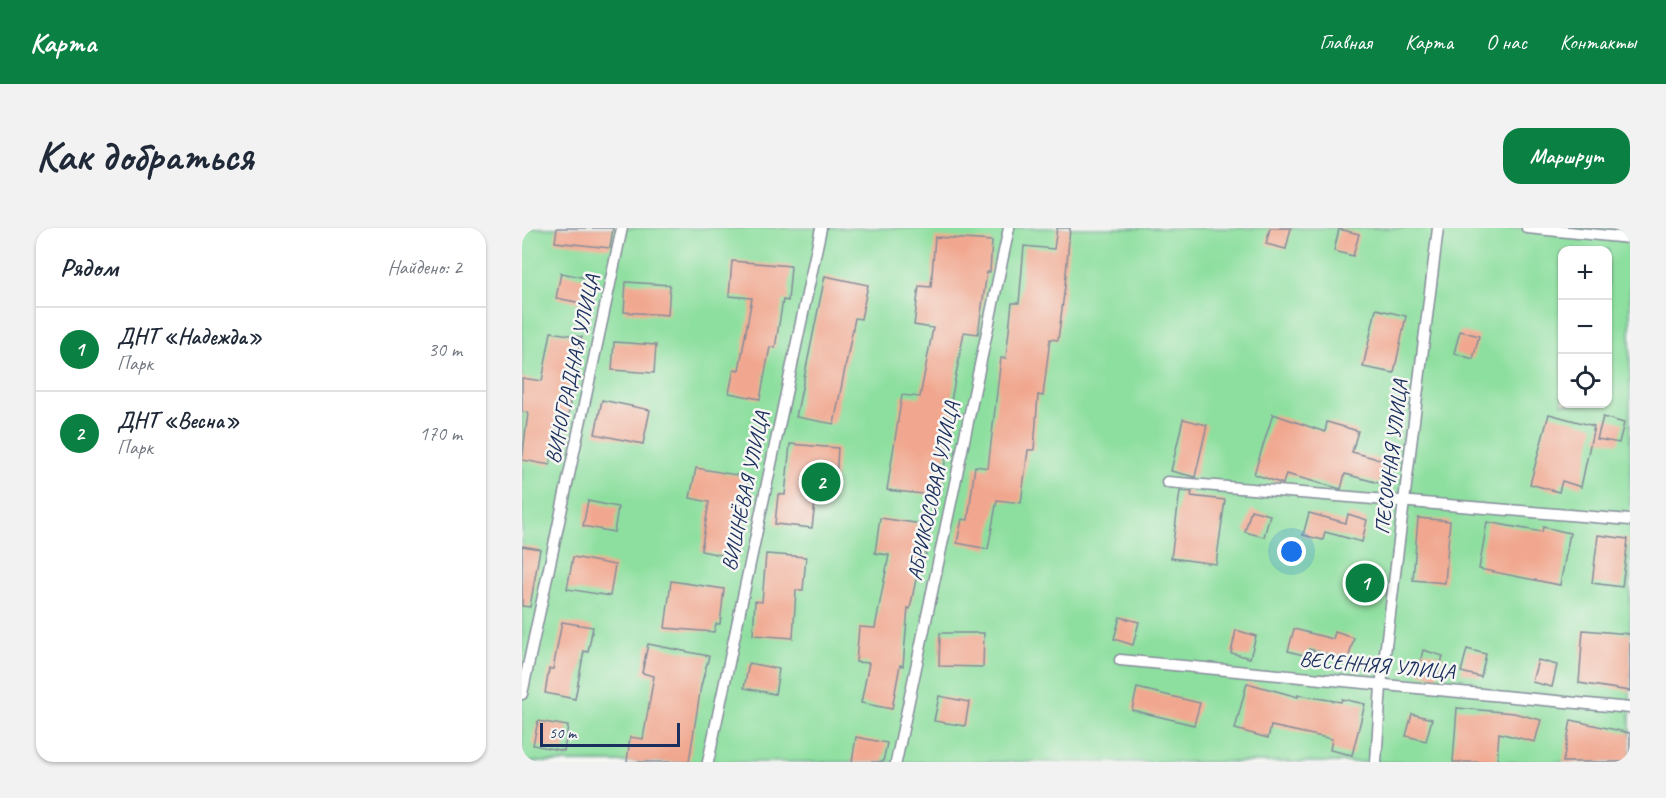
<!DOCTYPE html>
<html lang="ru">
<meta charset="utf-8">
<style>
body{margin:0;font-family:Caveat,sans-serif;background:#f2f2f3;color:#1f2937}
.controls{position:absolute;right:18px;top:18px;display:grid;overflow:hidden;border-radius:12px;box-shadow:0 2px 4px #0004}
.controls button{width:54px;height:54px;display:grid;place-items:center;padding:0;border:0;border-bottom:2px solid #e0e1e3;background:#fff;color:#1f2937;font:30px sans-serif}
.scale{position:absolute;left:18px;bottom:15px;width:140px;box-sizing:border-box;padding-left:6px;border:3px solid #1b2f5e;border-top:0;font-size:16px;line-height:21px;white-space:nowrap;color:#1b2f5e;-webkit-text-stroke:4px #f6f6f2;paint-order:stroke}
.you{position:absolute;left:770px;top:324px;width:21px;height:21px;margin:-15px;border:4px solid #fff;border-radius:50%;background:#1a73e8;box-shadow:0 0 0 9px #1a73e833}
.badge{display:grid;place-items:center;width:39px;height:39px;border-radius:50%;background:#0b8043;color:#fff;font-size:20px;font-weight:700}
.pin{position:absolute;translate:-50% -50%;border:3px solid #fff;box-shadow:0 2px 6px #0006}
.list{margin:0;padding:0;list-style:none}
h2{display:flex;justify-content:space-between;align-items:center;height:78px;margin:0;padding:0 24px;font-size:26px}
h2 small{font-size:20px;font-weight:400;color:#747a83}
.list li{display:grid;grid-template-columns:39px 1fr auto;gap:18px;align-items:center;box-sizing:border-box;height:84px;padding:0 24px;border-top:2px solid #e0e1e3}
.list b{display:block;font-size:22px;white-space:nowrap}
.list p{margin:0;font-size:20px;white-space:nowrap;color:#747a83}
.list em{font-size:20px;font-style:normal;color:#747a83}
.icon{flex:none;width:33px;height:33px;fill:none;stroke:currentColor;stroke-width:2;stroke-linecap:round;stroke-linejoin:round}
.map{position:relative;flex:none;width:1108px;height:534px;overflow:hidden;border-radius:18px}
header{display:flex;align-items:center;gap:36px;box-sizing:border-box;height:84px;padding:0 30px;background:#0b8043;color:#fff}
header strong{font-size:28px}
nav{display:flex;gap:33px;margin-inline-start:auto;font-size:21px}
.intro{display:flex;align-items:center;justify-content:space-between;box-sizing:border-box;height:144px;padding:0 36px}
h1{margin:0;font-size:42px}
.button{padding:15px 27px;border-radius:18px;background:#0b8043;color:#fff;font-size:21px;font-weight:700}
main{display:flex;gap:36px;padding:0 36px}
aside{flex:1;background:#fff;border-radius:18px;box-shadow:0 2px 4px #0004}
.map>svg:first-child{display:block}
.green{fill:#8ddf9f;stroke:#54877e;stroke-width:1.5;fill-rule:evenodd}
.building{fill:#f1a78f}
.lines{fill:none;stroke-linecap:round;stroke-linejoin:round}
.service-casing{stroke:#848c99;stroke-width:13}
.service{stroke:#fff;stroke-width:10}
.labels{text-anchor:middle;stroke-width:5;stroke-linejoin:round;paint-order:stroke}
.street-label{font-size:21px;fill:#1b2f5e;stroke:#f6f6f2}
</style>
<header>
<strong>Карта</strong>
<nav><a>Главная</a><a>Карта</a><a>О нас</a><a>Контакты</a></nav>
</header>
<div class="intro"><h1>Как добраться</h1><a class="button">Маршрут</a></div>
<main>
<aside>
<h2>Рядом<small>Найдено: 2</small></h2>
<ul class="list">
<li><span class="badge">1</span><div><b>ДНТ «Надежда»</b><p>Парк</p></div><em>30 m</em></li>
<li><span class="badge">2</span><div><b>ДНТ «Весна»</b><p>Парк</p></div><em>170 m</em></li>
</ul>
</aside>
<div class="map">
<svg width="1108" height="534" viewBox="0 0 1108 534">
<rect width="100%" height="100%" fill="#f6f6f2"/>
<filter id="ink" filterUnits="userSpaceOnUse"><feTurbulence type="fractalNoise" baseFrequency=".0167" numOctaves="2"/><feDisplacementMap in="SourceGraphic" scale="12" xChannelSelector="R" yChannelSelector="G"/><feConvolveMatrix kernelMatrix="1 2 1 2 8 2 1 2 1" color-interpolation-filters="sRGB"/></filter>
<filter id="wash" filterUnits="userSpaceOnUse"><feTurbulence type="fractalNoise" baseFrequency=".008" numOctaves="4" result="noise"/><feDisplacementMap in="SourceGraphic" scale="24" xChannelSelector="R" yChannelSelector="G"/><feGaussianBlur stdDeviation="1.35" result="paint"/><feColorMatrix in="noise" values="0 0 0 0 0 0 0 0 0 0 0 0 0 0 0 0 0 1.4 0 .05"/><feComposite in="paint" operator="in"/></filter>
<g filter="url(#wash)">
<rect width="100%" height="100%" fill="#eeead4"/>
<path class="green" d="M 0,0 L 1108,0 L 1108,534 L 0,534 ZM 1040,22 L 1086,22 L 1086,176 L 1040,176 Z"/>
<g id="blocks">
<g class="building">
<path d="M 35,0 L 91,0 L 88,20 L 33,14 Z"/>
<path d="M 535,0 L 548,0 L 543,58 L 536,112 L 528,111 L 521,168 L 516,167 L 512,222 L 506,222 L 499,275 L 475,272 L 466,321 L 435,315 L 440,291 L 446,292 L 453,238 L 466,240 L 479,130 L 484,130 L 490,75 L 497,75 L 502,18 L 532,21 Z"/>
<path d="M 748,0 L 769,0 L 764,21 L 744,16 Z"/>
<path d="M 817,1 L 837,6 L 831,28 L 812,23 Z"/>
<path d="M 413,9 L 470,13 L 468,44 L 465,44 L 456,106 L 442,104 L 429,173 L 434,174 L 429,208 L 426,208 L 419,268 L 365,262 L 380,167 L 398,169 L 411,100 L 392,97 L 397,58 L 409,59 Z"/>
<path d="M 210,33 L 269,38 L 266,73 L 261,72 L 253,120 L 248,119 L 238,171 L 207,165 L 212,141 L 217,142 L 230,70 L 207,68 Z"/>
<path d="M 39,45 L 70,51 L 65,76 L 34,70 Z"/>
<path d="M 303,48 L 346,57 L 339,91 L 333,90 L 312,196 L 274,189 Z"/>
<path d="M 104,54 L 148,57 L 146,87 L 102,84 Z"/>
<path d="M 854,81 L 884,88 L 872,145 L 841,139 Z"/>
<path d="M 938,103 L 957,108 L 951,131 L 932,125 Z"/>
<path d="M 29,104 L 60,109 L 53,134 L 46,190 L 37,189 L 28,237 L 0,232 L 6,185 L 0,184 L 0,150 L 20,153 Z"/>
<path d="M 92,114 L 134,117 L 132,145 L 90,142 Z"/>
<path d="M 80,172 L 128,182 L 121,216 L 73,206 Z"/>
<path d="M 751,186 L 803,204 L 805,194 L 836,203 L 830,224 L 863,233 L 857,255 L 823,246 L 819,261 L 764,246 L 761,256 L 732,246 Z"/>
<path d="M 1027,186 L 1072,198 L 1059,259 L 1040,253 L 1037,264 L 1008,256 Z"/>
<path d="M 1081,189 L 1102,195 L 1097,215 L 1075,211 Z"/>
<path d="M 661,191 L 685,197 L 673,249 L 649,243 Z"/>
<path d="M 268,216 L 316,220 L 314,250 L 296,249 L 290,300 L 253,296 L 256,266 L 263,267 Z"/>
<path d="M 174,240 L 226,249 L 209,329 L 179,323 L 187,274 L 168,270 Z"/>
<path d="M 658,263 L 670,264 L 669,268 L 703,272 L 694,336 L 649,330 Z"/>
<path d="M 66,273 L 96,279 L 92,304 L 61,298 Z"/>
<path d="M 729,282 L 748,287 L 742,309 L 723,304 Z"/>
<path d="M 787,285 L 824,295 L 826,286 L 845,292 L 840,314 L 803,304 L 801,312 L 781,307 Z"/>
<path d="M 358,290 L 407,297 L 403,332 L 398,331 L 388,381 L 386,380 L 381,438 L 378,437 L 370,481 L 339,475 L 347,435 L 334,434 L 337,399 L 353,400 L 367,327 L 353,325 Z"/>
<path d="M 896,290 L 928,293 L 923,355 L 891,352 Z"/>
<path d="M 965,294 L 1020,304 L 1021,299 L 1048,305 L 1038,357 L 957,341 Z"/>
<path d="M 1076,307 L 1106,311 L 1100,359 L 1070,355 Z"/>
<path d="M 0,318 L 18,321 L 8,379 L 0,378 Z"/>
<path d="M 244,326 L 284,329 L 281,362 L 274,362 L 271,410 L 231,407 L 233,373 L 240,374 Z"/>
<path d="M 51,329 L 93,337 L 88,368 L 45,361 Z"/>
<path d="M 149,353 L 202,361 L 198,396 L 194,396 L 192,404 L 143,400 Z"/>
<path d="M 598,389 L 617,394 L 611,417 L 592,411 Z"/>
<path d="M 40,394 L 71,399 L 66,424 L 62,423 L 53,471 L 23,465 L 27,441 L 31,441 Z"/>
<path d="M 772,401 L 811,411 L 813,404 L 832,410 L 826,432 L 787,421 L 785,428 L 766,423 Z"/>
<path d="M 714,402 L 734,408 L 728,430 L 709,425 Z"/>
<path d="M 1061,402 L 1108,406 L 1108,463 L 1057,455 Z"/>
<path d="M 418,405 L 462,405 L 461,439 L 417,438 Z"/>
<path d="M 126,416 L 187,428 L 179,458 L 167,534 L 105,534 L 108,509 L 121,511 L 132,448 L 120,445 Z"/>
<path d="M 945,421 L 964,426 L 959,449 L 939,444 Z"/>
<path d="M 901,422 L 921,428 L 915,450 L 896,444 Z"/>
<path d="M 1016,432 L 1035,437 L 1030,459 L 1010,454 Z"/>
<path d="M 227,435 L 257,441 L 253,466 L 222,460 Z"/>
<path d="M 725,455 L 776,469 L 776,467 L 819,474 L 820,471 L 843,476 L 830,527 L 808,522 L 810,511 L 749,498 L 746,510 L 713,501 Z"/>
<path d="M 615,460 L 678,475 L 672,497 L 610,482 Z"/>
<path d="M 417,468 L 447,474 L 443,498 L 412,493 Z"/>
<path d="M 935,480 L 992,485 L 1019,492 L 1013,514 L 977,505 L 975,534 L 931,534 Z"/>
<path d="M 890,486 L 910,491 L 904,513 L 884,508 Z"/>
<path d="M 1049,492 L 1108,505 L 1108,534 L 1041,534 Z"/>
<path d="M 16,493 L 46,498 L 42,523 L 11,517 Z"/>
<path d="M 334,509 L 365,515 L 361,534 L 330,534 Z"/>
</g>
</g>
</g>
<g filter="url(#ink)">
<use href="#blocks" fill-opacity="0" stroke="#848c99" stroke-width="1.5"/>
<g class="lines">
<defs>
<g id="service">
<path d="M 1005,0 L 1108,10"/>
<path d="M 645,254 L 1108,292"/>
<path d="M 598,432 L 1108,480"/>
<path d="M 0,466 L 100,0"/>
<path d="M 186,534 L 299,0"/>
<path d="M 374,534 L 487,0"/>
<path d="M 854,534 L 859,458 L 916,0"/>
</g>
</defs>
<use href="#service" class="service-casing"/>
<use href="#service" class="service"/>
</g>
</g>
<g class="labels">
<g class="street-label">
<text transform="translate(50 141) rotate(-78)" y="7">ВИНОГРАДНАЯ УЛИЦА</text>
<text transform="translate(869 229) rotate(-83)" y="7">ПЕСОЧНАЯ УЛИЦА</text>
<text transform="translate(223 263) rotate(-78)" y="7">ВИШНЁВАЯ УЛИЦА</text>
<text transform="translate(411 263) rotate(-78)" y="7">АБРИКОСОВАЯ УЛИЦА</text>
<text transform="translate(855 437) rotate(5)" y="7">ВЕСЕННЯЯ УЛИЦА</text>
</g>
</g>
</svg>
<div class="controls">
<button>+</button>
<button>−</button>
<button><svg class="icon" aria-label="locate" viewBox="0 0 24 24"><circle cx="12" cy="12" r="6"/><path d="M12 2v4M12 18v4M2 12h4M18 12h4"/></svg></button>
</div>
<div class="scale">50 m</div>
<div class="you"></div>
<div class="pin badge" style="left:843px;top:355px">1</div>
<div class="pin badge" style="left:299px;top:254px">2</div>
</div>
</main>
